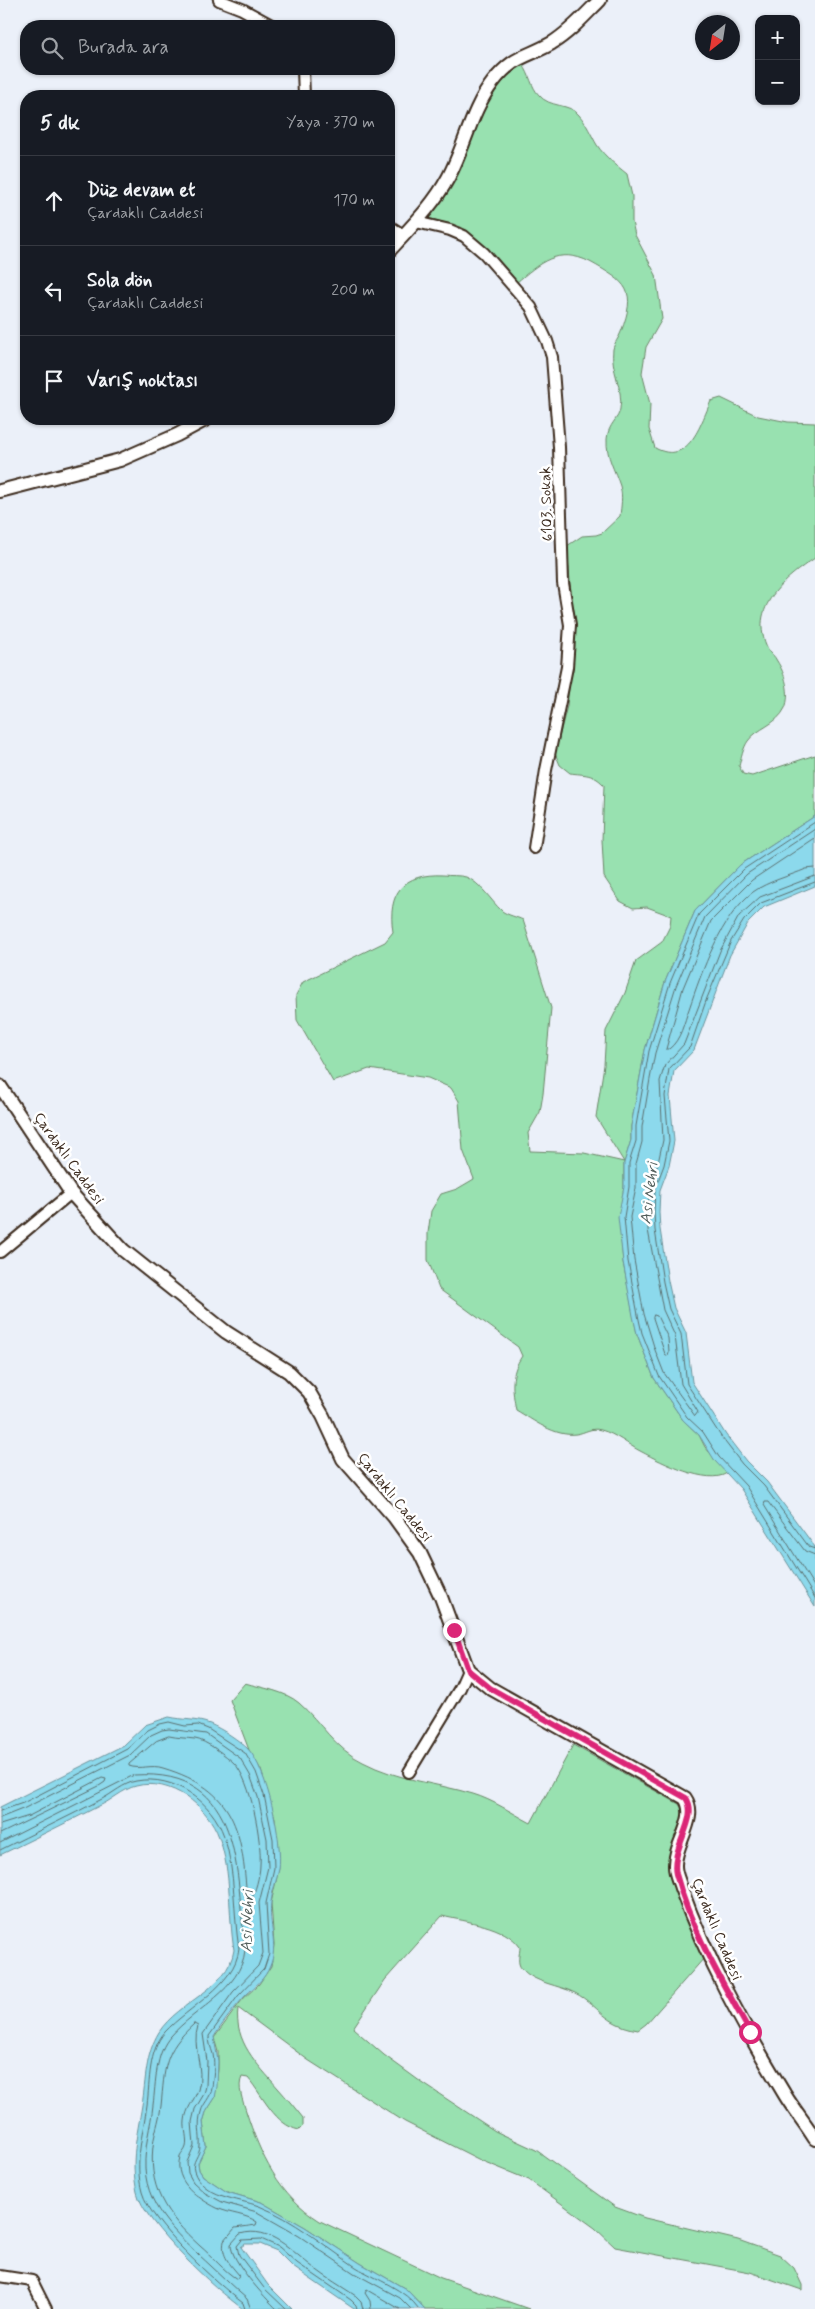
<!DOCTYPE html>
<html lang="tr">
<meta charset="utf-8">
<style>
body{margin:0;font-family:Mynerve,sans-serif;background:#242831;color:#f1f3f6}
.controls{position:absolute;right:15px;top:15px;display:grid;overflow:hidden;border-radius:10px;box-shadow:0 1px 4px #0004}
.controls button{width:45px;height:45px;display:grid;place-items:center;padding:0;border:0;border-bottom:1px solid #363941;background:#171b24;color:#f1f3f6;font:25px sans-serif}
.compass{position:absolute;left:695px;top:15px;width:45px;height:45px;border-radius:50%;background:#171b24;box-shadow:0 1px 4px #0004;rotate:210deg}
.stop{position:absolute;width:15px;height:15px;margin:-11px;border:4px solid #db2777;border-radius:50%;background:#fff}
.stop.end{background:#db2777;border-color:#fff;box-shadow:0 1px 5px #0008}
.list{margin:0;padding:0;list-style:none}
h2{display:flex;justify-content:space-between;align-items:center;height:65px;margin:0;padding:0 20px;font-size:21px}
h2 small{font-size:16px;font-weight:400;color:#9ea1a6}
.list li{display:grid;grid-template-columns:32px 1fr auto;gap:15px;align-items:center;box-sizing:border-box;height:90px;padding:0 20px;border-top:1px solid #363941}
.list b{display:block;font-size:19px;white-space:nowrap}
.list p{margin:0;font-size:16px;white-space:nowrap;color:#9ea1a6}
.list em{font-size:16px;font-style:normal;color:#9ea1a6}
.icon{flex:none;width:28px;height:28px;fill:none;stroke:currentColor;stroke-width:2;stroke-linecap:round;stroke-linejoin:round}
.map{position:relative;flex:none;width:815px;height:2309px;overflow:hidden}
.search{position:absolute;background:#171b24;box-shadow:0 1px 4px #0004;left:20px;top:20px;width:375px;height:55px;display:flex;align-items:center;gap:12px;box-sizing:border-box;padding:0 18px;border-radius:20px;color:#9ea1a6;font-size:19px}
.panel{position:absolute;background:#171b24;box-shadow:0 1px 4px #0004;left:20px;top:90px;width:375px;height:335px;border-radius:20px}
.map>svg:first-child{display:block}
.green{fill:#98e1b0;stroke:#6a8667}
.water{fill:#8cd9ec;stroke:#6c939a}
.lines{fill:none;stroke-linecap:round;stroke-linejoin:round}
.shore{stroke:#5b7070;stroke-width:1}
.minor-casing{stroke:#3b2a1e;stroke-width:14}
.tertiary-casing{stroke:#3b2a1e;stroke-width:16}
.minor{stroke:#fff;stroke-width:10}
.tertiary{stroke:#fff;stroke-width:12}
.route{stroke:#db2777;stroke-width:6}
.labels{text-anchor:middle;stroke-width:5;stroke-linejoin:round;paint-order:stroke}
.street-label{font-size:15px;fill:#3b2a1e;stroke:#fff}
.water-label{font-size:16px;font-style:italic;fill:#535f5c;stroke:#fff}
</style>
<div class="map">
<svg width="815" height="2309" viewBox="0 0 815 2309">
<rect width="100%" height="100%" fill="#ebf0f9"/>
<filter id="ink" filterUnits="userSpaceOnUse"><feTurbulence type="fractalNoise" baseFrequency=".02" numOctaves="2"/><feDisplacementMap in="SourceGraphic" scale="10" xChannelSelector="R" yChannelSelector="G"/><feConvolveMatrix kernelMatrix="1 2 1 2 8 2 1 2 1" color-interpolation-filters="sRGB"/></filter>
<g filter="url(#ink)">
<g class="green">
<path d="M 523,65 C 530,74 531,87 539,95 C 549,108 570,103 579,115 C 587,124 591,135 597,145 C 605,157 616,165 627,174 L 632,196 L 632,222 L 635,235 L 656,275 L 662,319 L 646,347 L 642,373 L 650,404 L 649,429 L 655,448 C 689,466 700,425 711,401 L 721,398 L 758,416 L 788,422 L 815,423 L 815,558 C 785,578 747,608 768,649 C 770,653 775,656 777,661 C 785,673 791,694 785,708 C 777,725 757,728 748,741 C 743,748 741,759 739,766 L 743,774 L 752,776 L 815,755 L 815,816 L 740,865 L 695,911 L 665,982 L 645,1050 L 631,1126 L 631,1140 L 624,1163 L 624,1187 L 619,1217 L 623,1262 L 637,1334 L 654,1378 L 683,1420 L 699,1435 L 705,1447 L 727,1473 C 708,1486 661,1462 642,1452 C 628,1445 616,1434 601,1430 C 591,1427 585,1433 576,1434 C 555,1437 533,1420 516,1410 C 512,1389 510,1374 522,1356 L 518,1347 L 439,1289 L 428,1260 L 428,1233 L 431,1211 L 441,1194 L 457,1189 L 474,1179 L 463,1150 L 459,1101 L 451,1088 L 428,1078 L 369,1069 L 333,1082 L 297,1020 L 296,995 L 303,982 L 385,942 L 393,932 C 387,893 403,873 443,875 C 450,876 459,875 466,877 C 481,883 490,900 502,911 C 507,915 517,917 523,920 L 551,1008 L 543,1094 L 540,1112 L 528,1133 L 530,1151 L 584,1153 L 624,1162 L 596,1117 L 604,1065 L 606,1031 L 625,993 L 636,961 L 662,942 L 670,926 L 671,916 L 647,907 L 633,908 L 620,901 L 604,877 L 602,840 L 604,785 C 593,773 584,775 570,773 L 560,765 L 555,753 L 567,706 L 575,638 L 567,546 L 582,536 L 596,535 L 602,533 L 620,516 C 621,506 623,497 620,486 C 615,470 606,457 607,439 C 608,424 619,419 620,409 C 624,389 610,369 613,349 C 614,343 619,338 621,332 C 637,290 628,283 590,262 C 558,246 539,263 516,283 L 472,236 L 461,227 L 428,218 C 439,202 452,187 460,169 C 477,132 485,88 523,65 Z"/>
<path d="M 245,1683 C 262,1688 285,1691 299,1703 C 321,1722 335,1749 363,1762 C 397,1780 436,1783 473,1794 C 493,1800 512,1813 531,1823 L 573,1745 L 679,1804 L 683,1811 L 682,1819 L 672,1853 L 705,1957 L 646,2024 L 638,2030 C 603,2024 600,2006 575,1993 C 559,1985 534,1983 522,1969 C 516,1963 520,1954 520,1947 C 505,1925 466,1922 442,1916 L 385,1980 L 353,2028 L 384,2055 L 421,2082 L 495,2131 L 536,2150 L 615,2207 L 645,2218 L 738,2240 L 780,2255 L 794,2268 L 802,2285 L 802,2290 L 750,2272 L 615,2247 L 595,2228 L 529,2180 L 480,2160 L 405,2122 L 308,2060 L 238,2008 C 234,2042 257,2064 278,2088 C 287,2098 295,2108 303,2118 L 303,2126 L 299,2130 C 275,2125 263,2096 248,2078 L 242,2077 C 237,2087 243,2101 246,2111 C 260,2155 279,2195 320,2221 L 441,2278 L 529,2309 L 425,2309 L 406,2289 L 360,2263 L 305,2227 L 261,2202 L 227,2192 L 203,2176 L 199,2170 L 198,2163 L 206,2146 L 203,2122 L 206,2112 L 215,2098 L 218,2069 L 218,2052 L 214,2038 L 242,2000 L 259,1984 L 271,1966 L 274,1945 L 271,1903 L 279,1868 L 275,1818 L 261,1770 L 249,1750 L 230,1700 Z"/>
</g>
<g class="water">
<path d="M 815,816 L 815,886 L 764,907 L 748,923 L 730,955 L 694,1050 L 674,1071 L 670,1096 L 674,1141 L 669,1166 L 660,1190 L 659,1212 L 660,1229 L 668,1281 L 674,1308 L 686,1333 L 692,1382 L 726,1435 L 746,1461 L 767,1482 L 815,1547 L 815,1607 L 741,1489 L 715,1461 L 699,1435 L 683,1420 L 654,1378 L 637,1334 L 633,1316 L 623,1262 L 618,1217 L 624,1187 L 624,1163 L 631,1140 L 631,1126 L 645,1050 L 665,982 L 695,911 L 740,865 Z"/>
<path d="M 169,1717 C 183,1720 197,1719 210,1724 C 222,1729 239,1740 248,1749 C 267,1768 283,1843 279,1869 C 277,1880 272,1891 271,1902 C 268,1924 279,1946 270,1966 C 265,1979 255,1986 246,1995 C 238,2003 219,2028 214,2037 L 218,2061 L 217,2087 L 215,2098 L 206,2112 L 203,2122 L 206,2146 L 198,2163 L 199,2170 L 203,2176 L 227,2192 L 261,2202 L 305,2227 L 360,2263 L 406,2289 L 425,2309 L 354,2309 L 293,2267 L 277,2251 L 260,2244 L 245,2244 L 241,2247 L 268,2285 L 292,2309 L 243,2309 C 215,2289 144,2224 137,2192 C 130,2161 137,2136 142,2105 C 146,2080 145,2055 159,2032 C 179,2001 228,1989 234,1950 C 228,1913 232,1873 219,1837 C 208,1806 170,1777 136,1786 C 123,1789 111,1801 99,1806 C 66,1823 33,1839 0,1855 L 0,1807 L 124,1745 L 145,1725 Z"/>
</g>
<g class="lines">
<g class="shore">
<path d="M 815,822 L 744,869 L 699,914 L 670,983 L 649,1051 L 636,1126 L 636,1141 L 629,1163 L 629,1187 L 624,1217 L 628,1261 L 638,1315 L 642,1333 L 659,1376 L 687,1417 L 703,1432 L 719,1457 L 746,1486 L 815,1598"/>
<path d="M 815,829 L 747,874 L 705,917 L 676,986 L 655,1053 L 650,1079 L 642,1127 L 642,1142 L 636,1164 L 636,1188 L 630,1217 L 634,1260 L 644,1314 L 655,1350 L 664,1373 L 695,1416 L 698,1412 L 681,1384 L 675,1336 L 663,1310 L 648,1230 L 649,1188 L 658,1163 L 663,1140 L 660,1081 L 665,1065 L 684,1044 L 720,951 L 739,916 L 760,897 L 815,876"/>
<path d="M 815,838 L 752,880 L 711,921 L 683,988 L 666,1049 L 669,1049 C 681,1040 684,1022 689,1009 C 702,971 721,916 753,892 C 768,881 790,876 806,869 L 815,868"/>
<path d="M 815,882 L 761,903 L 744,920 L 731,941 L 707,998 L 690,1047 L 669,1069 L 665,1096 L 669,1141 L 664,1165 L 655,1189 L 654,1212 L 655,1230 L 663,1282 L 669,1309 L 681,1334 L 687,1384 L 722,1438 L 742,1464 L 764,1486 L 809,1547 L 815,1549"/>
<path d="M 654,1315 L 657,1316 L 668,1338 L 669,1353 L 668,1356 L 665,1354 L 653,1318 Z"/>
<path d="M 815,1555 L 805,1551 L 768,1502 L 765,1502 L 764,1505 L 815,1588"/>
<path d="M 169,1736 C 178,1738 186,1738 195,1739 C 205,1740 227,1756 234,1763 C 251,1780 262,1841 260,1865 C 260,1875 255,1892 251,1901 L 247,1900 C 242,1830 236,1790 163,1768 C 152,1764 139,1770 129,1766 L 129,1764 L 156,1741 Z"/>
<path d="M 0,1811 L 23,1803 L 127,1749 L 148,1730 L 160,1724 L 169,1722 L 185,1726 L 198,1725 L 208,1729 L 245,1753 L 256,1772 L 264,1795 L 273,1839 L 274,1868 L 266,1903 L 269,1954 L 264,1969 L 238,1996 L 209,2036 C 209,2043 211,2048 213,2054 C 215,2065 213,2078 212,2088 C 211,2098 203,2103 201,2112 C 197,2124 201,2135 200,2146 C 200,2156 191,2161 194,2171 C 202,2197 239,2199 259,2206 C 293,2219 326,2247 356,2267 C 377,2280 405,2289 419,2309"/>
<path d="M 0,1818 L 25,1808 L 130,1755 L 151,1735 L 162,1730 L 169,1729 L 206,1734 L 240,1758 L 250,1775 L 258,1797 L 267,1839 L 268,1867 L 259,1903 L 263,1953 L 258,1966 L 233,1992 L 203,2034 L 207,2061 L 206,2086 L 204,2094 L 195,2109 L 192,2122 L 194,2146 L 187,2162 L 188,2173 L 193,2182 L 205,2193 L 222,2202 L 257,2212 L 299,2236 L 354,2273 L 400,2298 L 411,2309"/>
<path d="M 0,1825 L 29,1816 L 102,1778 L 106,1779 L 105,1782 L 99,1786 L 0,1834"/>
<path d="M 0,1843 L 134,1775 C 246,1768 235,1872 245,1950 C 241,1990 195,2008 171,2036 C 155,2053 156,2083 153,2105 C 151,2126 144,2146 145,2168 C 147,2211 182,2239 211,2266 C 223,2277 235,2289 247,2299 L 251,2309"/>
<path d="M 0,1850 C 34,1833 68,1817 102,1799 C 112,1794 124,1783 136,1781 C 174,1774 212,1801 224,1836 C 236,1873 233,1912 239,1949 C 235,1985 188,2007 165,2032 C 148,2051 150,2082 147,2105 C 143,2134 134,2162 142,2192 C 151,2224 216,2283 243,2303 L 245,2309"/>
<path d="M 194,2024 L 198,2026 C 191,2046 205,2068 198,2090 C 194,2101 186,2108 185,2121 C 184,2129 188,2140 186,2147 C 185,2151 181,2154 180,2157 C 173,2182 199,2199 217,2208 C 230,2214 246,2214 257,2222 L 256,2225 L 235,2228 L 224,2241 C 221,2256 230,2264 239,2275 L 237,2279 C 224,2271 212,2256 200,2246 C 166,2215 146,2187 154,2139 C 156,2128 160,2117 161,2106 C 165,2067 163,2052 194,2024 Z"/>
<path d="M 277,2309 C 265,2298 230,2260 231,2244 L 240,2234 C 271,2225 292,2252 314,2268 C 327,2278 341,2286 356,2296 L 361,2301 L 363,2309"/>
<path d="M 286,2309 L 264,2288 L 239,2255 L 237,2246 L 242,2240 L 261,2239 L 279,2247 L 297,2263 L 351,2300 L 356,2305 L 357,2309"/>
<path d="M 371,2309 L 370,2301 L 365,2293 L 367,2290 L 400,2309"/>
</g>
<defs>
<g id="minor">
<path d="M 219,0 L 242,9 L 273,26"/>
<path d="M 303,69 L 304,96"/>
<path d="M 416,222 L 450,230 L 464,236 L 484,253 L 531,307 L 547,341 L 552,357 L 559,447 L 563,583 L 570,625 L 567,667 L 546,770 L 534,848"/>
<path d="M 389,226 L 403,235"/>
<path d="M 0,1252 L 71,1193"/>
<path d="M 409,1772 L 460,1688 L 468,1670"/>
<path d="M 0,2276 L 32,2281 L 46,2309"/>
</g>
<g id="tertiary">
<path d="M 389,251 C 410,228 433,206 448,178 C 465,147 471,110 493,82 C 514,55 526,58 552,43 C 570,32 585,15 600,0"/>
<path d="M 0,491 L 120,460 L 177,435 L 207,419"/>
<path d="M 0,1086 L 71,1193 L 123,1250 L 226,1332 L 289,1372 L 309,1392 L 323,1416 L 343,1459 L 394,1517 L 420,1553 L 441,1597 L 468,1670 L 490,1688 L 685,1798 C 699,1818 674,1844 675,1866 C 675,1874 679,1881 681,1888 C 707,1961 745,2029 785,2095 C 794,2110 806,2124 815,2139"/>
</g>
</defs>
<use href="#minor" class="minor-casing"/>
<use href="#tertiary" class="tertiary-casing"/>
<use href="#minor" class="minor"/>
<use href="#tertiary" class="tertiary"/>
</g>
</g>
<g class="lines" filter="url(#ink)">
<path class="route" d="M 454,1630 L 468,1670 L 490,1688 L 686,1798 C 700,1818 670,1848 676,1874 C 691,1930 722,1982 750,2032"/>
</g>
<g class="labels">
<g class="street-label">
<text transform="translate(546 504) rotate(-92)" y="5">6103. Sokak</text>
<text transform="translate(69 1158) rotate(54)" y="5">Çardaklı Caddesi</text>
<text transform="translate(395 1497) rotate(51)" y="5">Çardaklı Caddesi</text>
<text transform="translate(717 1929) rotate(67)" y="5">Çardaklı Caddesi</text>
</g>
<g class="water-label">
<text transform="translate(648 1193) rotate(-83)" y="6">Asi Nehri</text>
<text transform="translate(246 1921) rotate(-88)" y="6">Asi Nehri</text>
</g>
</g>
</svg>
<div class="controls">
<button>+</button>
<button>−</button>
</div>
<svg class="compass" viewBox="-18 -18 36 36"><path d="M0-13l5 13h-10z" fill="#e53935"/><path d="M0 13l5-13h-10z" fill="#9ea1a6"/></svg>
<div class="stop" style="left:750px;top:2032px"></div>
<div class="stop end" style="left:454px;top:1630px"></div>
<div class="search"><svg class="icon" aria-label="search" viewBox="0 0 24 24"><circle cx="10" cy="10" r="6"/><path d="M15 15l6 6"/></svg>Burada ara</div>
<section class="panel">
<h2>5 dk<small>Yaya · 370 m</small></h2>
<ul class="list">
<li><svg class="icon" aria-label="ahead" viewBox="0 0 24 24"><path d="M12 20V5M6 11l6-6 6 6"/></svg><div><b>Düz devam et</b><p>Çardaklı Caddesi</p></div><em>170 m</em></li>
<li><svg class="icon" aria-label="left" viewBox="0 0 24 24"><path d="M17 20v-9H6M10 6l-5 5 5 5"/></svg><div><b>Sola dön</b><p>Çardaklı Caddesi</p></div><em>200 m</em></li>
<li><svg class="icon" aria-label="arrive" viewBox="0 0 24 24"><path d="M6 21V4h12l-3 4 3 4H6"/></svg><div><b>Varış noktası</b></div></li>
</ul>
</section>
</div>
